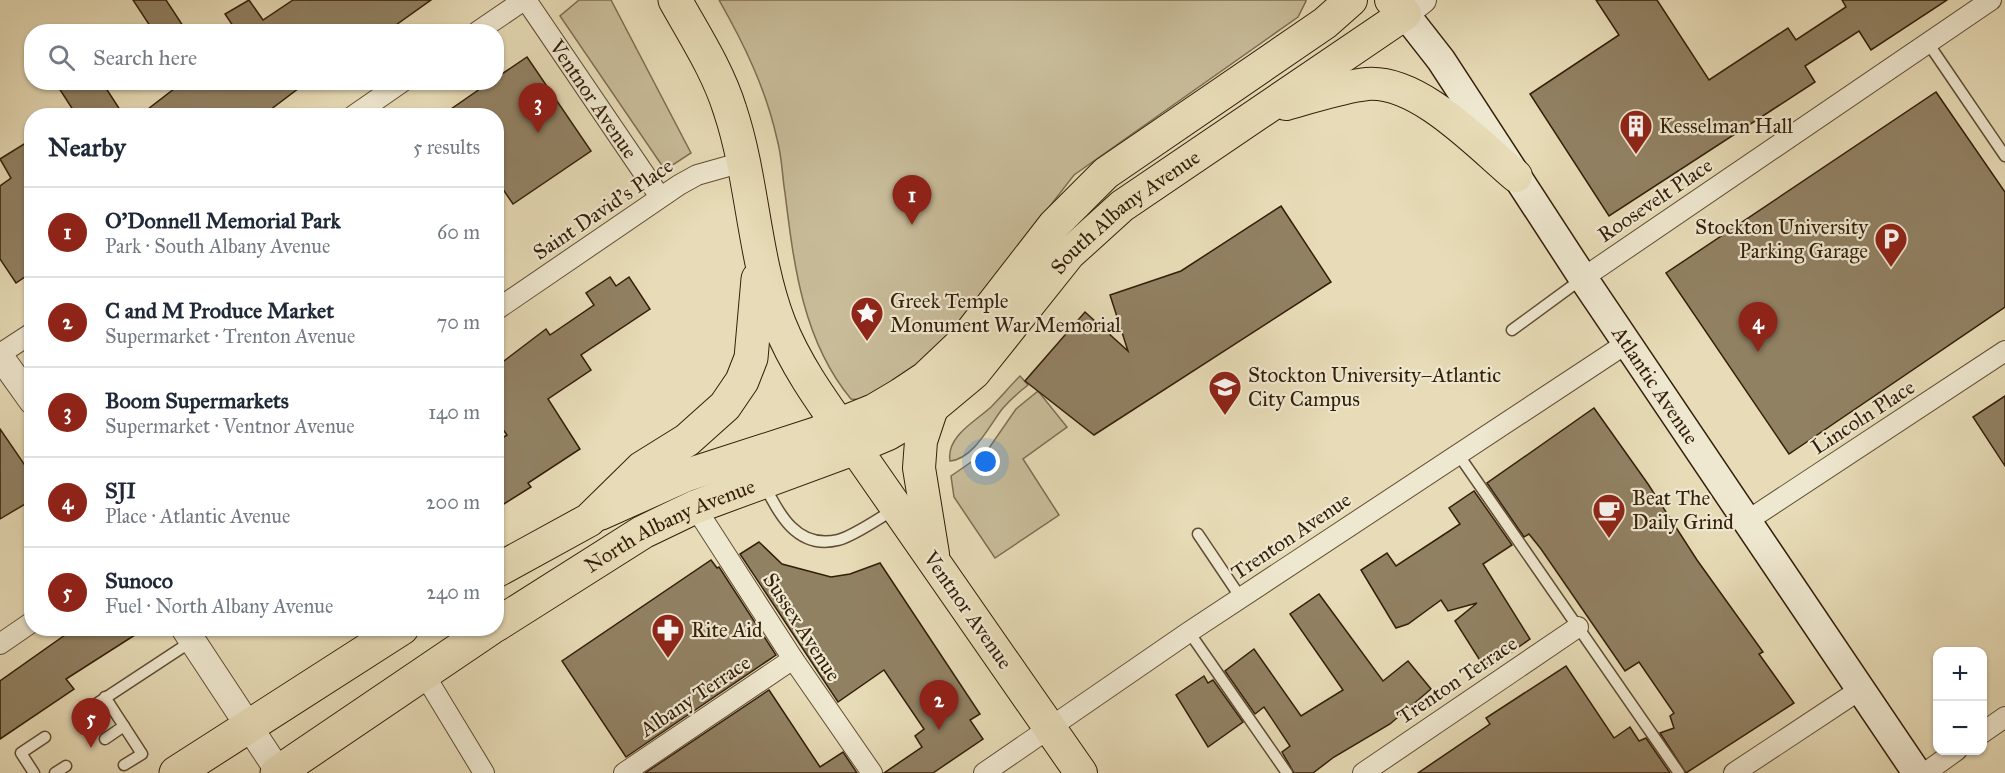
<!DOCTYPE html>
<meta charset="utf-8">
<style>
body{margin:0;font-family:"IM FELL Great Primer",serif;background:#f6f6f7;color:#1f2937}
.controls{position:absolute;right:18px;bottom:18px;display:grid;overflow:hidden;border-radius:12px;box-shadow:0 2px 4px #0004}
.controls button{width:54px;height:54px;display:grid;place-items:center;padding:0;border:0;border-bottom:2px solid #e0e1e3;background:#fff;color:#1f2937;font:30px sans-serif}
.you{position:absolute;left:986px;top:462px;width:21px;height:21px;margin:-15px;border:4px solid #fff;border-radius:50%;background:#1a73e8;box-shadow:0 0 0 9px #1a73e833}
.badge{display:grid;place-items:center;width:39px;height:39px;border-radius:50%;background:#8f2418;color:#fff;font-size:20px;font-weight:700}
.pin{position:absolute;translate:-50% -50px;filter:drop-shadow(0 2px 3px #0008)}
.pin::after{content:'';position:absolute;top:32px;width:21px;height:18px;background:inherit;clip-path:polygon(0 0,100% 0,50% 100%)}
.list{margin:0;padding:0;list-style:none}
h2{display:flex;justify-content:space-between;align-items:center;height:78px;margin:0;padding:0 24px;font-size:26px}
h2 small{font-size:20px;font-weight:400;color:#747a83}
.list li{display:grid;grid-template-columns:39px 1fr auto;gap:18px;align-items:center;box-sizing:border-box;height:90px;padding:0 24px;border-top:2px solid #e0e1e3}
.list b{display:block;font-size:22px;white-space:nowrap}
.list p{margin:0;font-size:20px;white-space:nowrap;color:#747a83}
.list em{font-size:20px;font-style:normal;color:#747a83}
.icon{flex:none;width:33px;height:33px;fill:none;stroke:currentColor;stroke-width:2;stroke-linecap:round;stroke-linejoin:round}
.map{position:relative;flex:none;width:2005px;height:773px;overflow:hidden}
.search{position:absolute;background:#fff;box-shadow:0 2px 4px #0004;left:24px;top:24px;width:480px;height:66px;display:flex;align-items:center;gap:15px;box-sizing:border-box;padding:0 21px;border-radius:24px;color:#747a83;font-size:22px}
.panel{position:absolute;background:#fff;box-shadow:0 2px 4px #0004;left:24px;top:108px;width:480px;height:528px;border-radius:24px}
.map>svg:first-child{display:block}
.green{fill:#c8bc99;stroke:#7e6d51;stroke-width:1.5}
.building{fill:#918163;stroke:#331e09;stroke-width:1.5}
.lines{fill:none;stroke-linecap:round;stroke-linejoin:round}
.service-casing{stroke:#604e34;stroke-width:13}
.minor-casing{stroke:#604e34;stroke-width:22}
.tertiary-casing{stroke:#604e34;stroke-width:28}
.secondary-casing{stroke:#331e09;stroke-width:31}
.primary-casing{stroke:#331e09;stroke-width:34}
.trunk-casing{stroke:#331e09;stroke-width:35}
.service{stroke:#efe8d0;stroke-width:10}
.minor{stroke:#efe8d0;stroke-width:20}
.tertiary{stroke:#efe8d0;stroke-width:26}
.secondary{stroke:#efe8d0;stroke-width:28}
.primary{stroke:#e7dcb7;stroke-width:32}
.trunk{stroke:#e7dcb7;stroke-width:33}
.labels{text-anchor:middle;stroke-width:4.5;stroke-linejoin:round;paint-order:stroke}
.street-label{font-size:21px;fill:#331e09;stroke:#efe8d0}
.poi-label{font-size:21px;fill:#331e09;stroke:#efe8d0;text-anchor:start}
</style>
<div class="map">
<svg width="2005" height="773" viewBox="0 0 2005 773">
<rect width="100%" height="100%" fill="#e7dcb7"/>
<filter id="stains"><feTurbulence type="fractalNoise" baseFrequency=".00333" numOctaves="4"/><feColorMatrix values="0 0 0 0 .2 0 0 0 0 .09 0 0 0 0 .02 0 0 0 .5 -.17"/></filter>
<radialGradient id="worn" r=".72"><stop offset=".6" stop-color="#630" stop-opacity="0"/><stop offset="1" stop-color="#630" stop-opacity=".3"/></radialGradient>
<g class="green">
<path d="M 579,0 L 611,0 L 691,153 L 665,170 L 560,16 Z"/>
<path d="M 719,0 L 1306,0 L 1306,1 L 1298,17 L 1074,175 L 938,350 L 884,390 L 863,400 L 851,399 C 803,341 794,266 785,193 C 782,175 782,156 777,139 C 766,89 744,44 719,0 Z"/>
<path d="M 1020,376 L 1028,385 C 1019,392 1011,399 1003,408 C 990,424 974,459 950,461 C 946,436 976,421 991,407 C 1001,397 1010,386 1020,376 Z"/>
<path d="M 1038,391 L 1067,427 L 1023,459 L 1059,515 L 995,558 L 954,497 L 951,476 L 987,451 L 1016,409 Z"/>
</g>
<g class="building">
<path d="M 133,0 L 166,0 L 187,32 L 154,32 Z"/>
<path d="M 249,0 L 263,20 L 293,0 L 431,0 L 386,32 L 237,32 L 225,14 Z"/>
<path d="M 1596,0 L 1657,0 L 1709,80 L 1788,28 L 1796,40 L 1846,7 L 1842,0 L 1947,0 L 1871,50 L 1859,31 L 1805,66 L 1815,82 L 1609,216 L 1530,94 L 1619,35 Z"/>
<path d="M 527,57 L 591,151 L 513,204 L 496,179 L 496,116 L 441,116 L 490,82 L 496,82 L 496,78 Z"/>
<path d="M 55,82 L 102,82 L 124,116 L 77,116 Z"/>
<path d="M 183,82 L 307,82 L 262,116 L 139,116 Z"/>
<path d="M 1936,92 L 2005,192 L 2005,307 L 1789,454 L 1666,273 Z"/>
<path d="M 32,139 L 32,272 L 16,283 L 0,259 L 0,186 L 11,178 L 0,159 Z"/>
<path d="M 1281,206 L 1331,282 L 1094,435 L 1025,381 L 1085,312 L 1128,351 L 1110,295 L 1181,271 Z"/>
<path d="M 610,277 L 616,286 L 629,277 L 650,309 L 581,355 L 591,370 L 548,399 L 580,449 L 528,483 L 531,487 L 496,509 L 496,442 L 507,435 L 496,420 L 496,367 L 546,329 L 550,335 L 594,305 L 586,293 Z"/>
<path d="M 2005,396 L 2005,466 L 1973,417 Z"/>
<path d="M 1594,408 L 1648,484 L 1697,560 L 1763,652 L 1759,654 L 1794,703 L 1686,773 L 1660,733 L 1674,728 L 1670,716 L 1674,713 L 1639,662 L 1625,671 L 1541,549 L 1529,534 L 1524,537 L 1487,483 Z"/>
<path d="M 0,429 L 24,464 L 32,459 L 32,500 L 0,519 Z"/>
<path d="M 1474,491 L 1512,545 L 1483,564 L 1530,639 L 1486,670 L 1455,621 L 1477,603 L 1448,611 L 1441,600 L 1408,624 L 1396,628 L 1361,570 L 1387,553 L 1396,566 L 1460,524 L 1449,508 Z"/>
<path d="M 759,542 L 782,564 L 831,577 L 850,574 L 880,563 L 980,714 L 970,720 L 983,739 L 933,773 L 884,773 L 922,747 L 915,736 L 924,729 L 884,670 L 838,702 L 740,554 Z"/>
<path d="M 711,560 L 717,568 L 719,567 L 776,655 L 626,757 L 562,661 Z"/>
<path d="M 1319,594 L 1383,681 L 1408,661 L 1431,689 L 1390,724 L 1334,757 L 1313,773 L 1294,773 L 1282,752 L 1290,746 L 1264,707 L 1255,714 L 1225,671 L 1254,649 L 1301,716 L 1343,690 L 1290,614 Z"/>
<path d="M 75,628 L 146,628 L 66,679 L 74,689 L 0,739 L 0,681 Z"/>
<path d="M 1566,666 L 1614,738 L 1630,727 L 1639,741 L 1646,738 L 1670,773 L 1418,773 L 1490,724 L 1486,718 Z"/>
<path d="M 1204,676 L 1208,683 L 1213,680 L 1243,722 L 1208,747 L 1176,695 Z"/>
<path d="M 769,690 L 820,767 L 843,752 L 857,773 L 645,773 Z"/>
</g>
<g class="lines">
<defs>
<g id="service">
<path d="M 1928,43 L 2005,156"/>
<path d="M 1512,330 L 1583,278"/>
<path d="M 1458,454 L 1679,773"/>
<path d="M 764,484 C 778,513 797,550 838,540 C 854,536 879,518 895,509"/>
<path d="M 1198,534 L 1241,598"/>
<path d="M 1189,632 L 1287,773"/>
<path d="M 105,697 L 142,754 L 124,765"/>
<path d="M 84,712 L 192,641"/>
<path d="M 105,739 L 124,726"/>
<path d="M 34,773 L 21,753 L 45,737"/>
<path d="M 55,773 L 66,766"/>
</g>
<g id="minor">
<path id="s1" d="M 526,0 L 660,197"/>
<path d="M 477,32 L 524,0"/>
<path d="M 353,116 L 402,82"/>
<path d="M 1583,278 L 1991,0"/>
<path d="M 496,310 L 679,185 L 697,175 L 743,162"/>
<path d="M 0,354 L 32,333"/>
<path d="M 695,507 L 793,659 L 872,773"/>
<path d="M 1747,521 L 2005,351"/>
<path d="M 0,644 L 32,622"/>
<path d="M 424,674 L 484,773"/>
<path d="M 1982,733 L 2005,717"/>
<path d="M 624,773 L 793,659"/>
<path d="M 984,773 L 1189,632 L 1627,343"/>
<path d="M 1363,773 L 1578,627"/>
<path d="M 1734,773 L 1861,689"/>
<path d="M 1925,773 L 1957,750"/>
</g>
<g id="tertiary">
<path d="M 1405,14 L 1423,0"/>
<path d="M 0,356 L 32,401"/>
<path d="M 184,628 L 279,772"/>
</g>
<g id="secondary">
<path id="s2" d="M 1405,14 L 1441,60 L 1583,278 L 1917,773"/>
</g>
<g id="primary">
<path d="M 1286,104 C 1312,97 1340,87 1367,84 C 1419,80 1478,144 1516,176"/>
<path d="M 932,408 L 921,441 L 919,468 L 933,554"/>
<path d="M 600,514 L 687,475 L 814,434 L 874,410 L 901,394 L 925,378 L 964,341 L 1054,225 L 1106,173 L 1325,23 L 1351,0"/>
<path id="s3" d="M 1081,773 L 855,448 L 888,434 L 932,408 L 974,373 L 1069,254 L 1122,206 L 1405,14 L 1391,0"/>
</g>
<g id="trunk">
<path d="M 496,571 L 589,520 L 642,468 L 687,440 L 725,406 L 742,381 L 751,358 L 758,279"/>
<path id="s4" d="M 496,625 L 643,532 L 695,507 L 855,448 C 827,408 797,369 779,323 C 753,255 753,179 730,110 C 718,71 695,36 675,0"/>
<path d="M 176,773 L 402,628"/>
<path d="M 277,773 L 491,628"/>
</g>
</defs>
<use href="#service" class="service-casing"/>
<use href="#minor" class="minor-casing"/>
<use href="#tertiary" class="tertiary-casing"/>
<use href="#secondary" class="secondary-casing"/>
<use href="#primary" class="primary-casing"/>
<use href="#trunk" class="trunk-casing"/>
<use href="#service" class="service"/>
<use href="#minor" class="minor"/>
<use href="#tertiary" class="tertiary"/>
<use href="#secondary" class="secondary"/>
<use href="#primary" class="primary"/>
<use href="#trunk" class="trunk"/>
</g>
<defs>
<symbol id="building-pin" viewBox="-11 -11 22 30"><path d="M0 17L-7.5 6A9.5 9.5 0 1 1 7.5 6Z" fill="#8f2418" stroke="#efe8d0"/><path d="M-4-6H4V6H1V3H-1V6H-4ZM-2.5-4.3h1.7v1.8h-1.7ZM.8-4.3h1.7v1.8H.8ZM-2.5-1h1.7V.8h-1.7ZM.8-1h1.7V.8H.8Z" fill="#fff"/></symbol>
<symbol id="parking-pin" viewBox="-11 -11 22 30"><path d="M0 17L-7.5 6A9.5 9.5 0 1 1 7.5 6Z" fill="#8f2418" stroke="#efe8d0"/><path d="M-3.5-5.5H1a3.5 3.5 0 0 1 0 7H-1V5.5H-3.5ZM-1-3.4V-.6H.8a1.4 1.4 0 0 0 0-2.8Z" fill="#fff"/></symbol>
<symbol id="sight-pin" viewBox="-11 -11 22 30"><path d="M0 17L-7.5 6A9.5 9.5 0 1 1 7.5 6Z" fill="#8f2418" stroke="#efe8d0"/><path d="M0-6L1.8-2.2L6-1.7L2.9 1.2L3.7 5.4L0 3.3L-3.7 5.4L-2.9 1.2L-6-1.7L-1.8-2.2Z" fill="#fff"/></symbol>
<symbol id="university-pin" viewBox="-11 -11 22 30"><path d="M0 17L-7.5 6A9.5 9.5 0 1 1 7.5 6Z" fill="#8f2418" stroke="#efe8d0"/><path d="M0-5L7-2L0 1L-7-2ZM-4 1L0 2.5L4 1V4Q0 6-4 4Z" fill="#fff"/></symbol>
<symbol id="cafe-pin" viewBox="-11 -11 22 30"><path d="M0 17L-7.5 6A9.5 9.5 0 1 1 7.5 6Z" fill="#8f2418" stroke="#efe8d0"/><path d="M-5.5-4.5H6V0H3Q3 3.5 0 3.5H-2.5Q-5.5 3.5-5.5 0ZM3-3.2v2h1.7v-2ZM-6 4.5H4V6H-6Z" fill="#fff"/></symbol>
<symbol id="pharmacy-pin" viewBox="-11 -11 22 30"><path d="M0 17L-7.5 6A9.5 9.5 0 1 1 7.5 6Z" fill="#8f2418" stroke="#efe8d0"/><path d="M-2-6h4v4h4v4h-4v4h-4v-4h-4v-4h4Z" fill="#fff"/></symbol>
</defs>
<g fill-rule="evenodd">
<use href="#building-pin" x="1617" y="107" width="38" height="52"/>
<use href="#parking-pin" x="1872" y="220" width="38" height="52"/>
<use href="#sight-pin" x="848" y="294" width="38" height="52"/>
<use href="#university-pin" x="1206" y="368" width="38" height="52"/>
<use href="#cafe-pin" x="1590" y="491" width="38" height="52"/>
<use href="#pharmacy-pin" x="649" y="611" width="38" height="52"/>
</g>
<g class="labels">
<g class="street-label">
<text dy="7" stroke="none"><textPath href="#s1" startOffset="120">Ventnor Avenue</textPath></text>
<text transform="translate(1655 200) rotate(-34)" y="7">Roosevelt Place</text>
<text transform="translate(603 209) rotate(-34)" y="7">Saint David's Place</text>
<text dy="7" stroke="none"><textPath href="#s3" startOffset="760">South Albany Avenue</textPath></text>
<text dy="7" stroke="none"><textPath href="#s2" startOffset="448">Atlantic Avenue</textPath></text>
<text transform="translate(1863 417) rotate(-33)" y="7">Lincoln Place</text>
<text dy="7" stroke="none"><textPath href="#s4" startOffset="201">North Albany Avenue</textPath></text>
<text transform="translate(1291 536) rotate(-34)" y="7">Trenton Avenue</text>
<text transform="translate(968 610) rotate(55)" y="7">Ventnor Avenue</text>
<text transform="translate(802 627) rotate(57)" y="7">Sussex Avenue</text>
<text transform="translate(1457 680) rotate(-34)" y="7">Trenton Terrace</text>
<text transform="translate(695 696) rotate(-34)" y="7">Albany Terrace</text>
</g>
<g class="poi-label">
<text x="1659" y="133">Kesselman Hall</text>
<text x="1868" y="234" text-anchor="end">Stockton University<tspan x="1868" dy="24">Parking Garage</tspan></text>
<text x="890" y="308">Greek Temple<tspan x="890" dy="24">Monument War Memorial</tspan></text>
<text x="1248" y="382">Stockton University–Atlantic<tspan x="1248" dy="24">City Campus</tspan></text>
<text x="1632" y="505">Beat The<tspan x="1632" dy="24">Daily Grind</tspan></text>
<text x="691" y="637">Rite Aid</text>
</g>
</g>
<rect width="100%" height="100%" filter="url(#stains)"/>
<rect width="100%" height="100%" fill="url(#worn)"/>
</svg>
<div class="controls">
<button>+</button>
<button>−</button>
</div>
<div class="you"></div>
<div class="pin badge" style="left:912px;top:225px">1</div>
<div class="pin badge" style="left:939px;top:730px">2</div>
<div class="pin badge" style="left:538px;top:133px">3</div>
<div class="pin badge" style="left:1758px;top:352px">4</div>
<div class="pin badge" style="left:91px;top:748px">5</div>
<div class="search"><svg class="icon" aria-label="search" viewBox="0 0 24 24"><circle cx="10" cy="10" r="6"/><path d="M15 15l6 6"/></svg>Search here</div>
<section class="panel">
<h2>Nearby<small>5 results</small></h2>
<ul class="list">
<li><span class="badge">1</span><div><b>O'Donnell Memorial Park</b><p>Park · South Albany Avenue</p></div><em>60 m</em></li>
<li><span class="badge">2</span><div><b>C and M Produce Market</b><p>Supermarket · Trenton Avenue</p></div><em>70 m</em></li>
<li><span class="badge">3</span><div><b>Boom Supermarkets</b><p>Supermarket · Ventnor Avenue</p></div><em>140 m</em></li>
<li><span class="badge">4</span><div><b>SJI</b><p>Place · Atlantic Avenue</p></div><em>200 m</em></li>
<li><span class="badge">5</span><div><b>Sunoco</b><p>Fuel · North Albany Avenue</p></div><em>240 m</em></li>
</ul>
</section>
</div>
